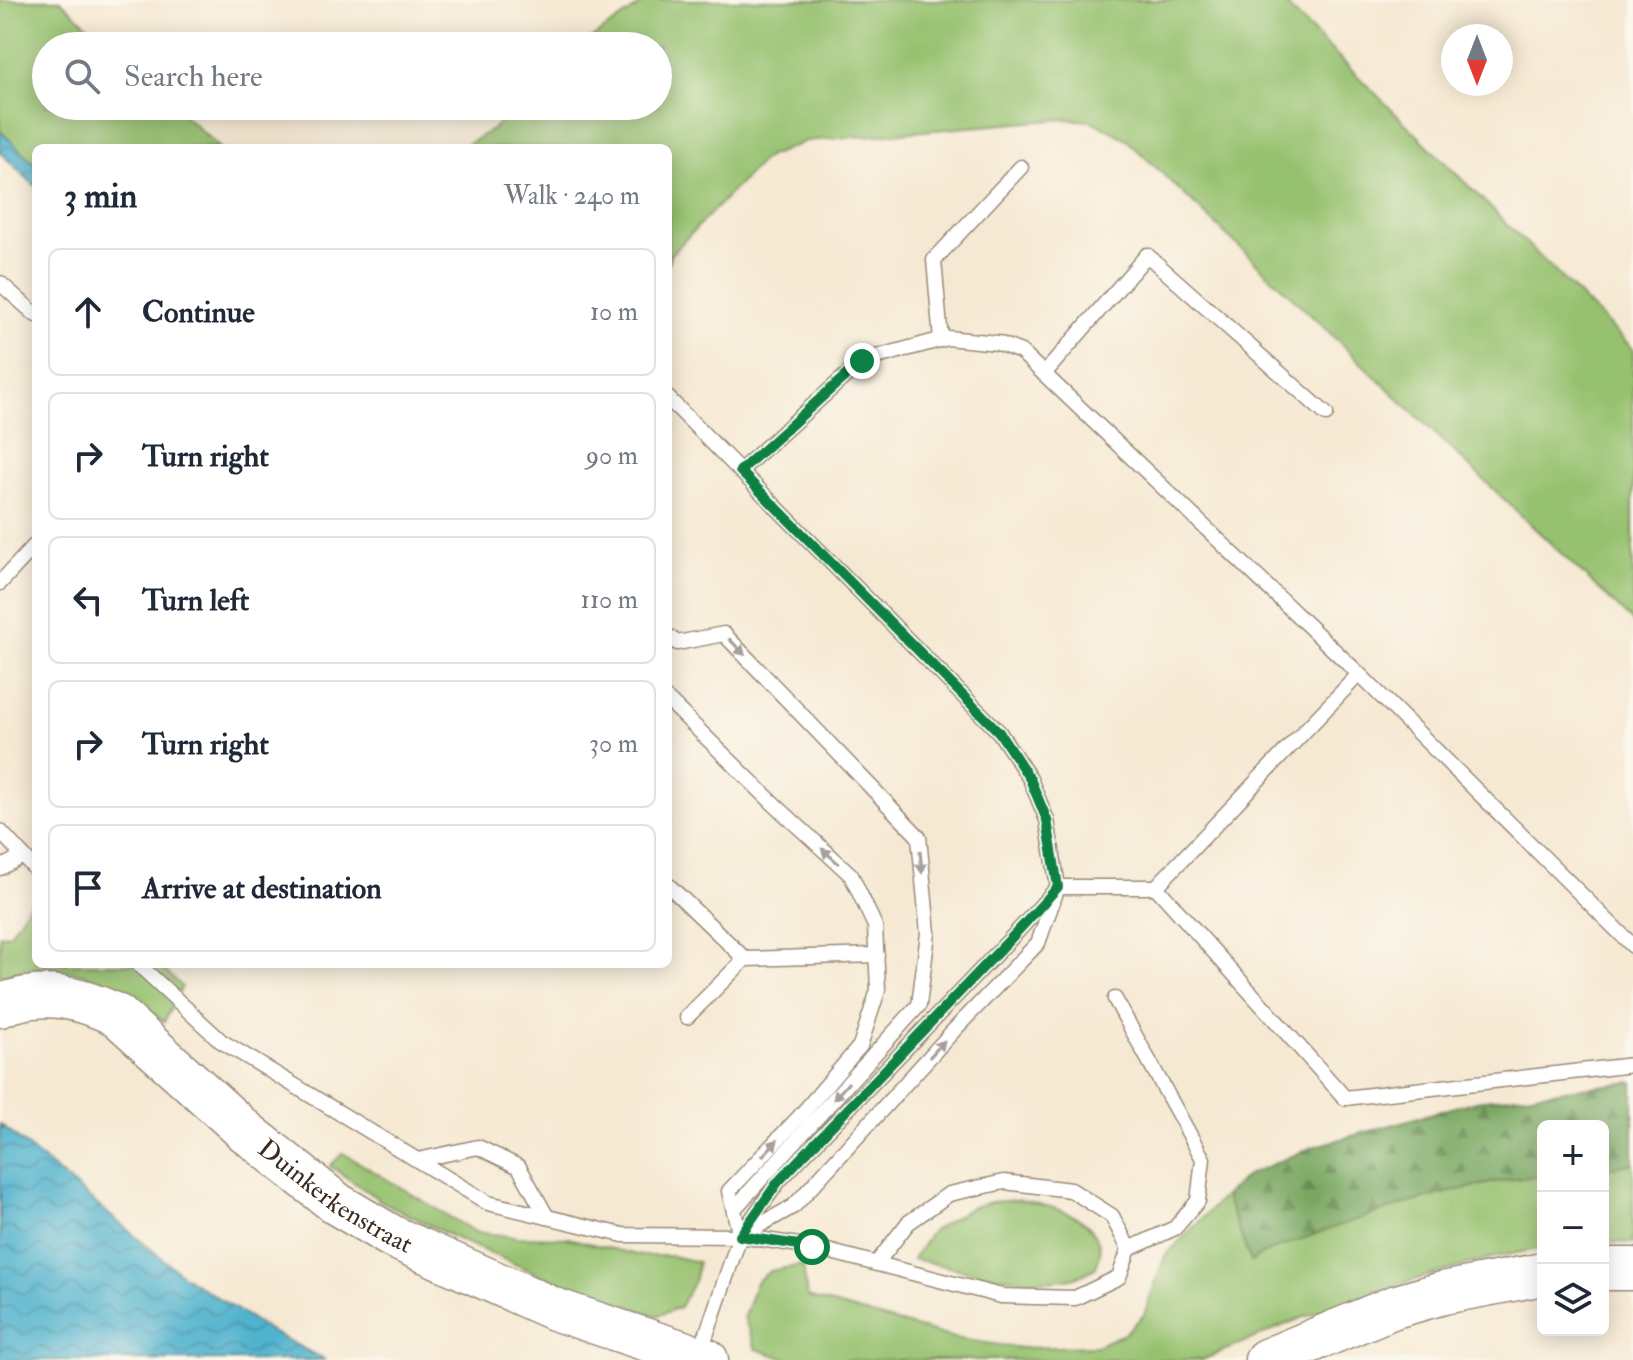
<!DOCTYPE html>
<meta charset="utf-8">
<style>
body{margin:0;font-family:"IM FELL Double Pica",serif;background:#f2f2f3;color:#1f2937}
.controls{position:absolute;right:24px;bottom:24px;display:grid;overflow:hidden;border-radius:12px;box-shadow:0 4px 20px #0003}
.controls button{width:72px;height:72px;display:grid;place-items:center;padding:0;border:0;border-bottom:2px solid #e0e1e3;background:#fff;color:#1f2937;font:40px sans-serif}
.compass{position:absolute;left:1441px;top:24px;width:72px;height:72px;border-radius:50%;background:#fff;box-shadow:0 4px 20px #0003;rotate:180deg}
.stop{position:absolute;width:24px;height:24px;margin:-18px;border:6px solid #0b8043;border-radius:50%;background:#fff}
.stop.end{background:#0b8043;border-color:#fff;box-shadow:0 2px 8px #0008}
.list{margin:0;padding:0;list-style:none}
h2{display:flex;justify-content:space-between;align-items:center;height:104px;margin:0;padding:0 32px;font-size:34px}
h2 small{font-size:26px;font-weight:400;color:#747a83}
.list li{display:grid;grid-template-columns:52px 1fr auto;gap:24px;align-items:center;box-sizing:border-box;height:128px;margin:0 16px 16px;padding:0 16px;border:2px solid #e0e1e3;border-radius:12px}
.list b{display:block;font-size:30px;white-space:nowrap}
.list em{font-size:26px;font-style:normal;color:#747a83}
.icon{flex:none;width:44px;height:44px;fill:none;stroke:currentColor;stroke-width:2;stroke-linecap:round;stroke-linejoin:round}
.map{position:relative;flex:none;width:1633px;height:1360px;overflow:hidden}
.search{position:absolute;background:#fff;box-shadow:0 4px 20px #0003;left:32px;top:32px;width:640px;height:88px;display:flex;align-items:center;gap:20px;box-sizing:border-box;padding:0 28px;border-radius:44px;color:#747a83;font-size:30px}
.panel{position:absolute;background:#fff;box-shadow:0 4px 20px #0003;left:32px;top:144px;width:640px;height:824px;border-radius:12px}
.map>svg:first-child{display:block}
.grass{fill:#96c16e;stroke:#687646;stroke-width:2}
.forest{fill:url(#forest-firs);stroke:#5a6840;stroke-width:2}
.water{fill:url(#water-waves);stroke:#466e76;stroke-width:2}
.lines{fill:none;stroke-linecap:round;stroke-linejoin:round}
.service-casing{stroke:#988a78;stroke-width:17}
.secondary-casing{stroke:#988a78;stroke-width:45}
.service{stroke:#fff;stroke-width:14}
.secondary{stroke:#fff;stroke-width:42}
.oneway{fill:#a79f9a}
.route{stroke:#0b8043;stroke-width:10}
.labels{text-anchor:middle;stroke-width:6;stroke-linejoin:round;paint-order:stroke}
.street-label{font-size:26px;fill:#3b2a1e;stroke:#fbf7ec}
</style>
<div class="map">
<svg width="1633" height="1360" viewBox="0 0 1633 1360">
<defs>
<pattern id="forest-firs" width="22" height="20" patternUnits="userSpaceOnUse" patternTransform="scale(2)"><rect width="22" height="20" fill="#78a761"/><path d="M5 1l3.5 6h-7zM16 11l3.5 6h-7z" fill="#64884f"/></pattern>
<pattern id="water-waves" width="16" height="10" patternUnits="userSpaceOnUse" patternTransform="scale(2)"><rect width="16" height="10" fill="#50b2ce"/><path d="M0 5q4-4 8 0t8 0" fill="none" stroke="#4491a7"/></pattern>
</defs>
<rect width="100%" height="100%" fill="#fbf7ec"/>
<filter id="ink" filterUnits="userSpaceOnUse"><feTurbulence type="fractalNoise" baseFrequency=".0125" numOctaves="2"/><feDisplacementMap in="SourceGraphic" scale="16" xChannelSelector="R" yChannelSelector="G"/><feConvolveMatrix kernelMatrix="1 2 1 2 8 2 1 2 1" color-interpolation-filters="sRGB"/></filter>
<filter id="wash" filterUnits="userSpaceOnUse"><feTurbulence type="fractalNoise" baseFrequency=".006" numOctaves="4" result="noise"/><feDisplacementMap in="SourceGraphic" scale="32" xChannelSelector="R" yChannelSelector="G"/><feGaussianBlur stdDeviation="1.8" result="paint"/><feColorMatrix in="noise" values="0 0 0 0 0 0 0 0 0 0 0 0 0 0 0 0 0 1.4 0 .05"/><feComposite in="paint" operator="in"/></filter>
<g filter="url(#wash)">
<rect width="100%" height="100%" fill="#f6e9d3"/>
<g class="grass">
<path d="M 0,0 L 60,0 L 110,46 L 46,46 L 46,106 L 174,106 L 220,148 L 36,148 L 36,165 L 0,131 Z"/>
<path d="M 648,0 L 1281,0 L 1633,349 L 1633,622 L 1125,138 L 1092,121 L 1064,119 L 806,141 L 765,158 L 670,255 L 668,265 L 668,148 L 461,148 L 493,129 L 516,106 L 658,106 L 658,46 L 580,46 Z"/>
<path d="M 36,894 L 36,964 L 158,964 L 182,987 L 164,1022 C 149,1011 134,996 117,988 C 83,970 37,961 0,976 L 0,935 L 10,934 Z"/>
<path d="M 343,1153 L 475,1232 L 517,1237 L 568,1238 L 641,1256 L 672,1256 L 698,1262 L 695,1279 L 680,1307 L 657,1316 L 540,1275 L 455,1238 L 381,1201 L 330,1166 Z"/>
<path d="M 1633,1164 L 1633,1243 L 1603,1242 L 1603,1168 Z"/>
<path d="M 1543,1175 L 1543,1248 L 1491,1258 L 1400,1284 L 1301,1318 L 1202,1360 L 789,1360 L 756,1349 L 744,1317 L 756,1282 L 770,1271 L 803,1265 L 807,1297 L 958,1339 L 1021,1348 L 1096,1346 L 1124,1334 L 1144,1315 L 1165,1256 L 1225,1195 L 1251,1262 L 1261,1254 C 1352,1220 1446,1186 1543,1175 Z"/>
<path d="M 1019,1200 C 1046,1205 1095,1213 1100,1249 C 1101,1254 1098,1262 1096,1267 C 1057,1298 960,1268 913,1259 L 931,1232 L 970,1208 L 991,1202 Z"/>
</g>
<path class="forest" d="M 1633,1082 L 1633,1164 L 1603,1168 L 1603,1126 L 1543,1126 L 1543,1175 C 1446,1186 1352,1220 1261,1254 L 1251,1262 L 1225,1195 L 1247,1175 L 1313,1147 L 1476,1101 Z"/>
<g class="water">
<path d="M 0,131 L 36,165 L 36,187 L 0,152 Z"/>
<path d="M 0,1124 L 182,1275 L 275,1334 L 325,1360 L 0,1360 Z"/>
</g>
</g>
<g filter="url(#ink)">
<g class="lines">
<defs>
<g id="service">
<path d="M 0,283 L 36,315"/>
<path d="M 941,340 L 934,260 L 1021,167"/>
<path d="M 1044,374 L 1147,255 L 1326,414"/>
<path d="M 668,398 L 999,732 L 1030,779 L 1047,820 L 1058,887 L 1038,943 L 955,1029 L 794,1206 L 744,1234"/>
<path d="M 740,471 L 862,361 L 947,338 L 998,343 L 1021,352 L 1359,674 L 1156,887 L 1058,887 L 1016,933 L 778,1182 L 740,1236"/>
<path d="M 0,583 L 36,544"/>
<path d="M 668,636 L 677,643 L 724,634 L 919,837 L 928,933 L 919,1005 L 734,1209"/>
<path d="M 1359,674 L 1633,946"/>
<path d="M 668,700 L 775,805 L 851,875 L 875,926 L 878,990 L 860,1046 L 800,1116 L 729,1191 L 740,1236 L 700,1353"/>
<path d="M 0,831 L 36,870"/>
<path d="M 0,868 L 23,856"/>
<path d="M 668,885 L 745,959"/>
<path d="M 1156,887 L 1345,1098 L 1633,1065"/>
<path d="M 138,964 L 221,1041 L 488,1203 L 623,1235 L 740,1236 L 812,1247 L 1001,1296 L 1075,1298 L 1119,1277 L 1129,1249 L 1112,1216 L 1071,1190 L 1004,1182 L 949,1194 L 908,1223 L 876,1264"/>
<path d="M 1115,999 L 1203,1159 L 1198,1201 L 1175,1228 L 1129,1249"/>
<path d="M 687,1017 L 745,959 L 877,955"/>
<path d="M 418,1160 L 478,1147 L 519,1167 L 547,1217"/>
</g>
<g id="secondary">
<path id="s1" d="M 0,1006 C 40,988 81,997 118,1016 L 245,1131 L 337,1204 L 393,1237 L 554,1309 L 707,1360"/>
<path d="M 1603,1269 L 1633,1269"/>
<path d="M 1266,1360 L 1394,1307 L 1443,1293 L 1543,1274"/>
</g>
</defs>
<use href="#service" class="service-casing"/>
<use href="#secondary" class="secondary-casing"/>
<use href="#service" class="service"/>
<use href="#secondary" class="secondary"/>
</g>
<defs><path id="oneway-solid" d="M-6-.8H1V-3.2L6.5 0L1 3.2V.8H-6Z" transform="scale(2)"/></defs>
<g class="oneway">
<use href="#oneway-solid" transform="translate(737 647) rotate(46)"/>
<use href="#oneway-solid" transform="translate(830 856) rotate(-138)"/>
<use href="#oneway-solid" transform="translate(921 862) rotate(85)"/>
<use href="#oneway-solid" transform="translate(937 1049) rotate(-48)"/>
<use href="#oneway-solid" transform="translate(841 1091) rotate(132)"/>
<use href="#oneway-solid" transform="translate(770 1148) rotate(-47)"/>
</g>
</g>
<g class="lines" filter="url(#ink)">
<path class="route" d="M 812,1247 L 740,1236 L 778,1182 L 1016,933 L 1058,887 L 1047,820 L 1030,779 L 999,732 L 740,471 L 862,361"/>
</g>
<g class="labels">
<g class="street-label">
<text dy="9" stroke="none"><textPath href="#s1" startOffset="406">Duinkerkenstraat</textPath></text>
</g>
</g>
</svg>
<div class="controls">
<button>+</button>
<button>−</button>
<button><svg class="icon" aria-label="layers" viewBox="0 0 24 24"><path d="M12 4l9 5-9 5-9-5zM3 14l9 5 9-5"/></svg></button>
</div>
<svg class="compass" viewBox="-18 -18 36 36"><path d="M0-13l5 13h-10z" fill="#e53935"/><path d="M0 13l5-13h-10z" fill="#747a83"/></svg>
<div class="stop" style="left:812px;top:1247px"></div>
<div class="stop end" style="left:862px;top:361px"></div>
<div class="search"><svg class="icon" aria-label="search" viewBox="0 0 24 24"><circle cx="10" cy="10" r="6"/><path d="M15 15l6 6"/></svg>Search here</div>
<section class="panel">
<h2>3 min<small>Walk · 240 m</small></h2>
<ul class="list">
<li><svg class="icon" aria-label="ahead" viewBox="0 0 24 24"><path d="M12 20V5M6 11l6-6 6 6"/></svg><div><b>Continue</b></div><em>10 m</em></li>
<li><svg class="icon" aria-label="right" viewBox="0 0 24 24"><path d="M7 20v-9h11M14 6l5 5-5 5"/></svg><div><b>Turn right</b></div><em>90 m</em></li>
<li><svg class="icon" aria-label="left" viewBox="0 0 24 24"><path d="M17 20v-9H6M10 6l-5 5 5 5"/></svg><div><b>Turn left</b></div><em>110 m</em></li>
<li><svg class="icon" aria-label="right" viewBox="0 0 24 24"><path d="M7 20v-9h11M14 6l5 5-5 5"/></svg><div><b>Turn right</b></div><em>30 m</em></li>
<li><svg class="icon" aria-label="arrive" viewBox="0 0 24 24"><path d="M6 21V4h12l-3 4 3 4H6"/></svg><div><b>Arrive at destination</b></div></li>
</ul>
</section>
</div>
